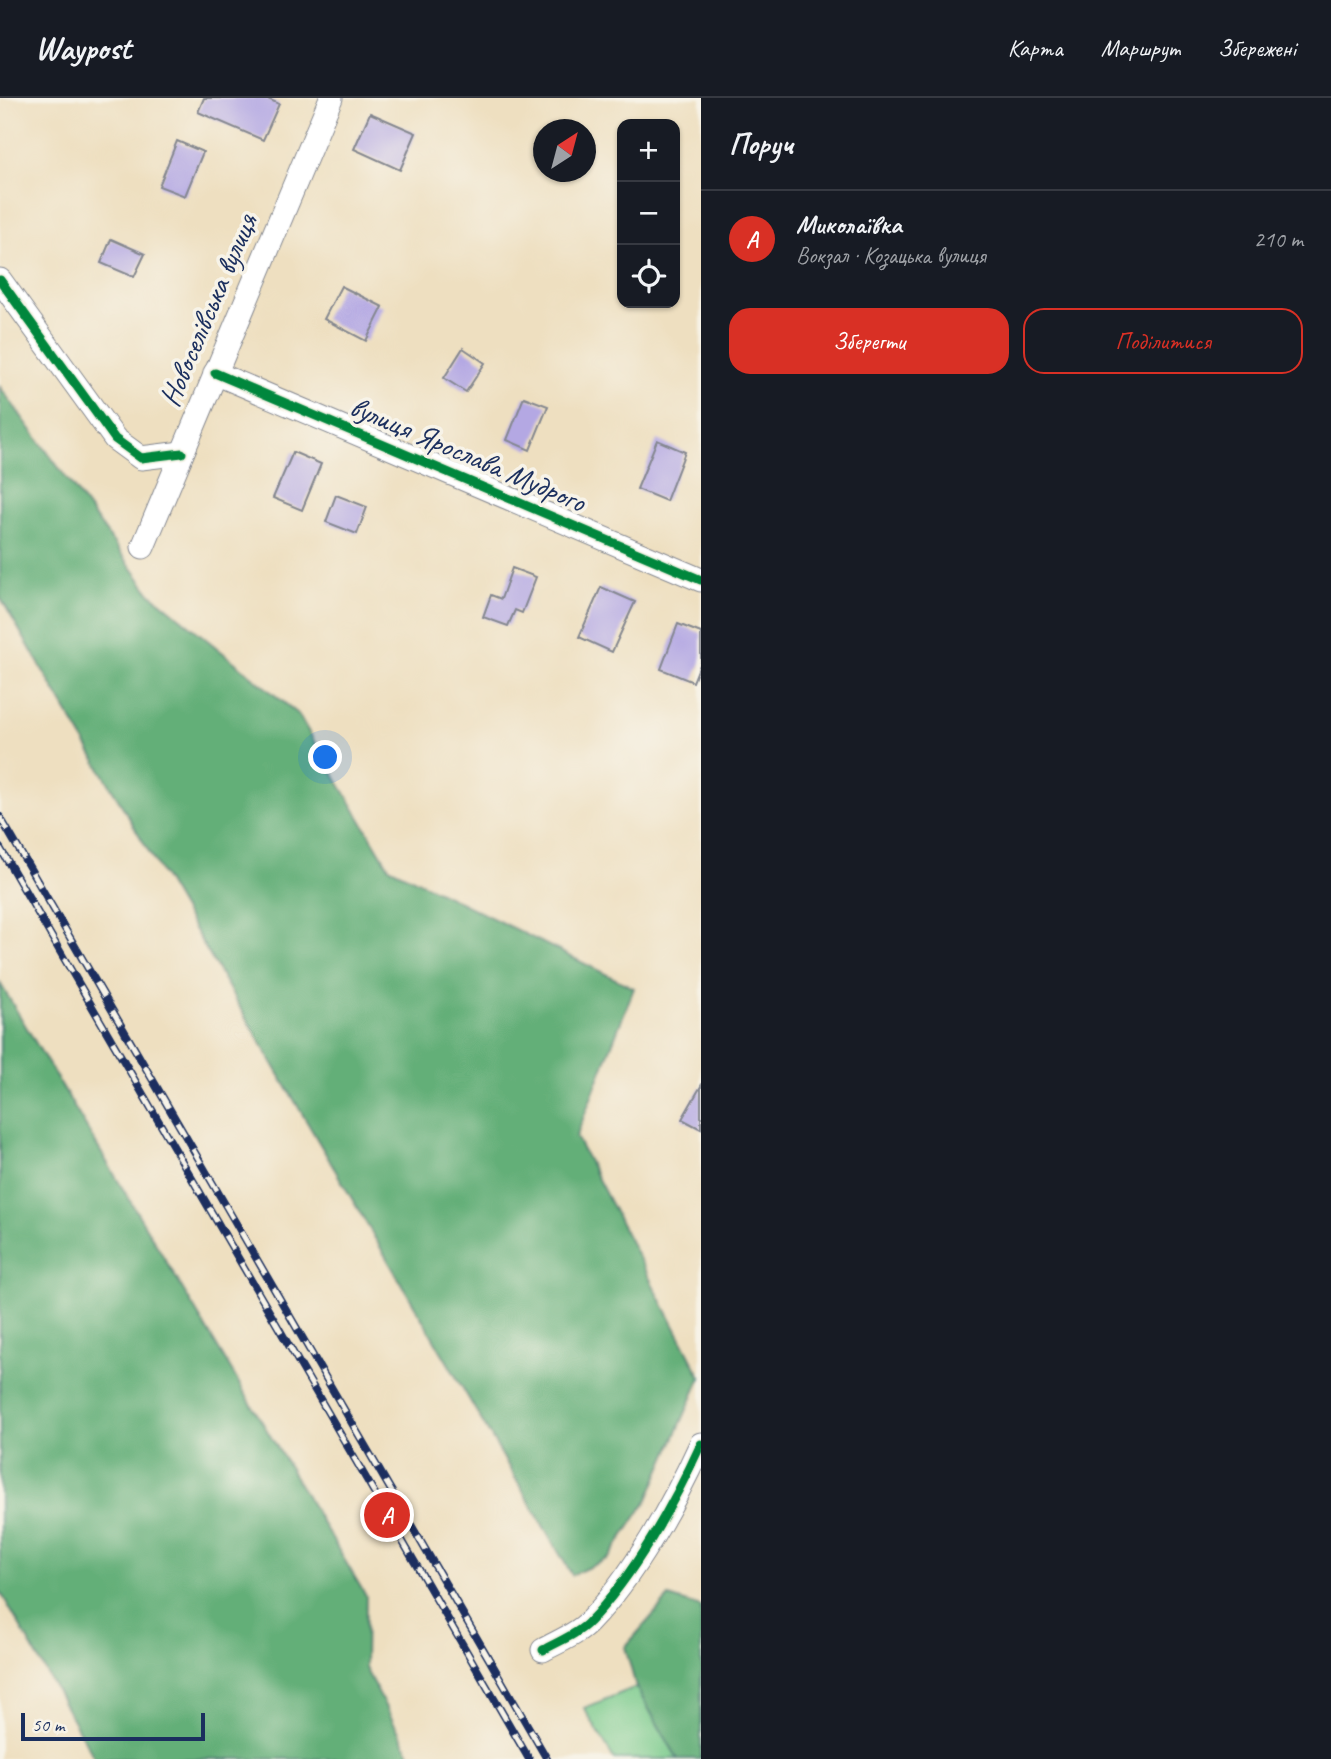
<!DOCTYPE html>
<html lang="uk">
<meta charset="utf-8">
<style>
body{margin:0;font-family:Caveat,sans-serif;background:#242831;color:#f1f3f6}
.controls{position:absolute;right:21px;top:21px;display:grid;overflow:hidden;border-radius:14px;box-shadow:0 2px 5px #0004}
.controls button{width:63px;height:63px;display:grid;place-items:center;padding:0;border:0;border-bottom:2px solid #363941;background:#171b24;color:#f1f3f6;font:35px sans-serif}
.compass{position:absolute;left:533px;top:21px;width:63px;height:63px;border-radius:50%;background:#171b24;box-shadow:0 2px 5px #0004;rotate:36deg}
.scale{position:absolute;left:21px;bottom:18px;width:184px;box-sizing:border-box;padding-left:7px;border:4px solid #1b2f5e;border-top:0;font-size:19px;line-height:24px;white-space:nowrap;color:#1b2f5e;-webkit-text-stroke:5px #f7f3e8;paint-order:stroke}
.you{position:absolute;left:326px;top:660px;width:24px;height:24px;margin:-18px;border:5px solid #fff;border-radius:50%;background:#1a73e8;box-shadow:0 0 0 10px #1a73e833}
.badge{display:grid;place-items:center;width:46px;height:46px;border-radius:50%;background:#d93025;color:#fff;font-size:23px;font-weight:700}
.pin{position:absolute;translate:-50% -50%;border:4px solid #fff;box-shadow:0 2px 7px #0006}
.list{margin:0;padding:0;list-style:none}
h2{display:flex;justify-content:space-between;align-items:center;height:91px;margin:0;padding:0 28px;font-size:30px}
h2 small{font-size:23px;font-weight:400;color:#9ea1a6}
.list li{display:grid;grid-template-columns:46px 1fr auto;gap:21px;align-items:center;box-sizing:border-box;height:98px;padding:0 28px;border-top:2px solid #363941}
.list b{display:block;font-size:26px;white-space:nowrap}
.list p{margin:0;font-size:23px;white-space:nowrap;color:#9ea1a6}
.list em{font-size:23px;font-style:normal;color:#9ea1a6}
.actions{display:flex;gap:14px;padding:21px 28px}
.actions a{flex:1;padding:16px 0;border:2px solid #d93025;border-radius:21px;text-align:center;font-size:24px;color:#d93025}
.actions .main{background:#d93025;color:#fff}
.icon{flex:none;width:38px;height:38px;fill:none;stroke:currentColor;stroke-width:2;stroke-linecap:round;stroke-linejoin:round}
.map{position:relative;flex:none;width:701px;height:1661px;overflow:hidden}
header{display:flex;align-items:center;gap:42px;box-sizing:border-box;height:98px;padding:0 35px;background:#171b24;border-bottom:2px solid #363941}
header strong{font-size:33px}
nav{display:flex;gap:38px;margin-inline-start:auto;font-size:24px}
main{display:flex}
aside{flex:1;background:#171b24}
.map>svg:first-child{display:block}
.green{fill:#7acb8c;stroke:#4a7d75;stroke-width:2}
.forest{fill:#63af78;stroke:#3f6f6b;stroke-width:2}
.building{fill:#b4a8e3}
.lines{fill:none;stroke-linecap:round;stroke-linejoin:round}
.street-casing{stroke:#84878f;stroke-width:25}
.street{stroke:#fff;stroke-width:23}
.rail-casing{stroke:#1b2f5e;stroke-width:8}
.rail{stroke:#f7f3e8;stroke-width:5;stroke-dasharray:16;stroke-linecap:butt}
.cycleway-casing{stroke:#f7f3e8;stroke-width:13}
.cycleway{stroke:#00873e;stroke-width:9}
.labels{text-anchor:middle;stroke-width:7;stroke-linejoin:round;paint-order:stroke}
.street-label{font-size:30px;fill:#1b2f5e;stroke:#f7f3e8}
</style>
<header>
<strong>Waypost</strong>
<nav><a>Карта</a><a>Маршрут</a><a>Збережені</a></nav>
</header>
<main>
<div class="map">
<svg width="701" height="1661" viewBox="0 0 701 1661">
<rect width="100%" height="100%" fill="#f7f3e8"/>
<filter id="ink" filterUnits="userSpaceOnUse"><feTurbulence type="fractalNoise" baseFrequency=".0143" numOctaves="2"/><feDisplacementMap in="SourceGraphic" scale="14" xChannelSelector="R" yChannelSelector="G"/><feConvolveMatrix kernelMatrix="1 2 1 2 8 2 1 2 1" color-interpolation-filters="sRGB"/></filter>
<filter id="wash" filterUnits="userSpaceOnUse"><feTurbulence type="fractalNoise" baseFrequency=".00686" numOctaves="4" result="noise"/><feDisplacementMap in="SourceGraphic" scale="28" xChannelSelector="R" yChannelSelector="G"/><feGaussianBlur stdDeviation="1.57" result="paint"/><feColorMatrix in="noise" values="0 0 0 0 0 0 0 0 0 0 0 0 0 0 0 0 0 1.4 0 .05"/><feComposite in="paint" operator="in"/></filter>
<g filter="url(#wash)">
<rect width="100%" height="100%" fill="#eedfc0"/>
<path class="green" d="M 636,1589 L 678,1661 L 614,1661 L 584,1610 Z"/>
<g class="forest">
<path d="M 0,289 L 150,495 L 298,616 L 389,769 L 634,890 L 576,1039 L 701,1279 L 648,1401 L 609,1460 L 572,1477 L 0,499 Z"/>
<path d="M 0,885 L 366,1498 L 365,1570 L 413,1661 L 95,1661 L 0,1493 Z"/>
<path d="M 669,1499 L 701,1509 L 701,1661 L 678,1661 L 636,1589 L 625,1549 Z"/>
</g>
<g id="blocks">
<g class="building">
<path d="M 204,0 L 266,0 L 279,6 L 263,42 L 198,14 Z"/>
<path d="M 370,15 L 416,35 L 400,72 L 354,51 Z"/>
<path d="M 177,43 L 203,54 L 185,98 L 159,88 Z"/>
<path d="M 111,141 L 145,156 L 134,179 L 101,165 Z"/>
<path d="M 341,188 L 383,209 L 366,243 L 324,221 Z"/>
<path d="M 463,250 L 485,265 L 466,294 L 444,280 Z"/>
<path d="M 524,299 L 548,308 L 530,352 L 507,342 Z"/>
<path d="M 657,342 L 685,354 L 666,403 L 637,391 Z"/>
<path d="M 293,354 L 321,366 L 302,412 L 273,400 Z"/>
<path d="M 336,397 L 367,409 L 357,436 L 326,424 Z"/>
<path d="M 512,470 L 536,479 L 522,515 L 515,512 L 508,528 L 483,519 L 491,497 L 501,501 Z"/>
<path d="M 601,489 L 635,504 L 612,554 L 579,539 Z"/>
<path d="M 678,526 L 701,535 L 701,564 L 693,584 L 661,571 Z"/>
<path d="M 701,988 L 701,1031 L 682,1021 Z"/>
</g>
</g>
</g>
<g filter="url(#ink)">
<use href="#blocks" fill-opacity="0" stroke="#84878f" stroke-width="2"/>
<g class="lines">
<defs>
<g id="street">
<path d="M 0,182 L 115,341 L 141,360 L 182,355"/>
<path d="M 215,275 L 701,482"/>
<path d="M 143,449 L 331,0"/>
<path d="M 543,1552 C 557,1544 578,1536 589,1524 C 634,1478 674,1405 701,1346"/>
</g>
</defs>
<use href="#street" class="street-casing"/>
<use href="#street" class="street"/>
<defs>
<g id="rail">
<path d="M 0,719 L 547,1661"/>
<path d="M 0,750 L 529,1661"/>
</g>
</defs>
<use href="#rail" class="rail-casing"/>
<use href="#rail" class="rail"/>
<defs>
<g id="cycleway">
<path d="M 0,182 L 115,341 L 141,360 L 182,355"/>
<path d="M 215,275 L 701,482"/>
<path d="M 543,1552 C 557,1544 578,1536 589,1524 C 634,1478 674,1405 701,1346"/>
</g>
</defs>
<use href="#cycleway" class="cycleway-casing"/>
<use href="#cycleway" class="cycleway"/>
</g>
</g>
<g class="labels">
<g class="street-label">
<text transform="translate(208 212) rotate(-67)" y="10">Новоселівська вулиця</text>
<text transform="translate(468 356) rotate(23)" y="10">вулиця Ярослава Мудрого</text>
</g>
</g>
</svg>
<div class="controls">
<button>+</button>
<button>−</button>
<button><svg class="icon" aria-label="locate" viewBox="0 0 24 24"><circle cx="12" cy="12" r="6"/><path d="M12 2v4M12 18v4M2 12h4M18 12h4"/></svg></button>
</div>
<svg class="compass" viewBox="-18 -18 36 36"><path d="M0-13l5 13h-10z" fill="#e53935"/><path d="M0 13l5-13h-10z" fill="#9ea1a6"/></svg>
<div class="scale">50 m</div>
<div class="you"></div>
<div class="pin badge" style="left:387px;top:1417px">A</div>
</div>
<aside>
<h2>Поруч<small></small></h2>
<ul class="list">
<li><span class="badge">A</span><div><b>Миколаївка</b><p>Вокзал · Козацька вулиця</p></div><em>210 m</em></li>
</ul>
<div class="actions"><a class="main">Зберегти</a><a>Поділитися</a></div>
</aside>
</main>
